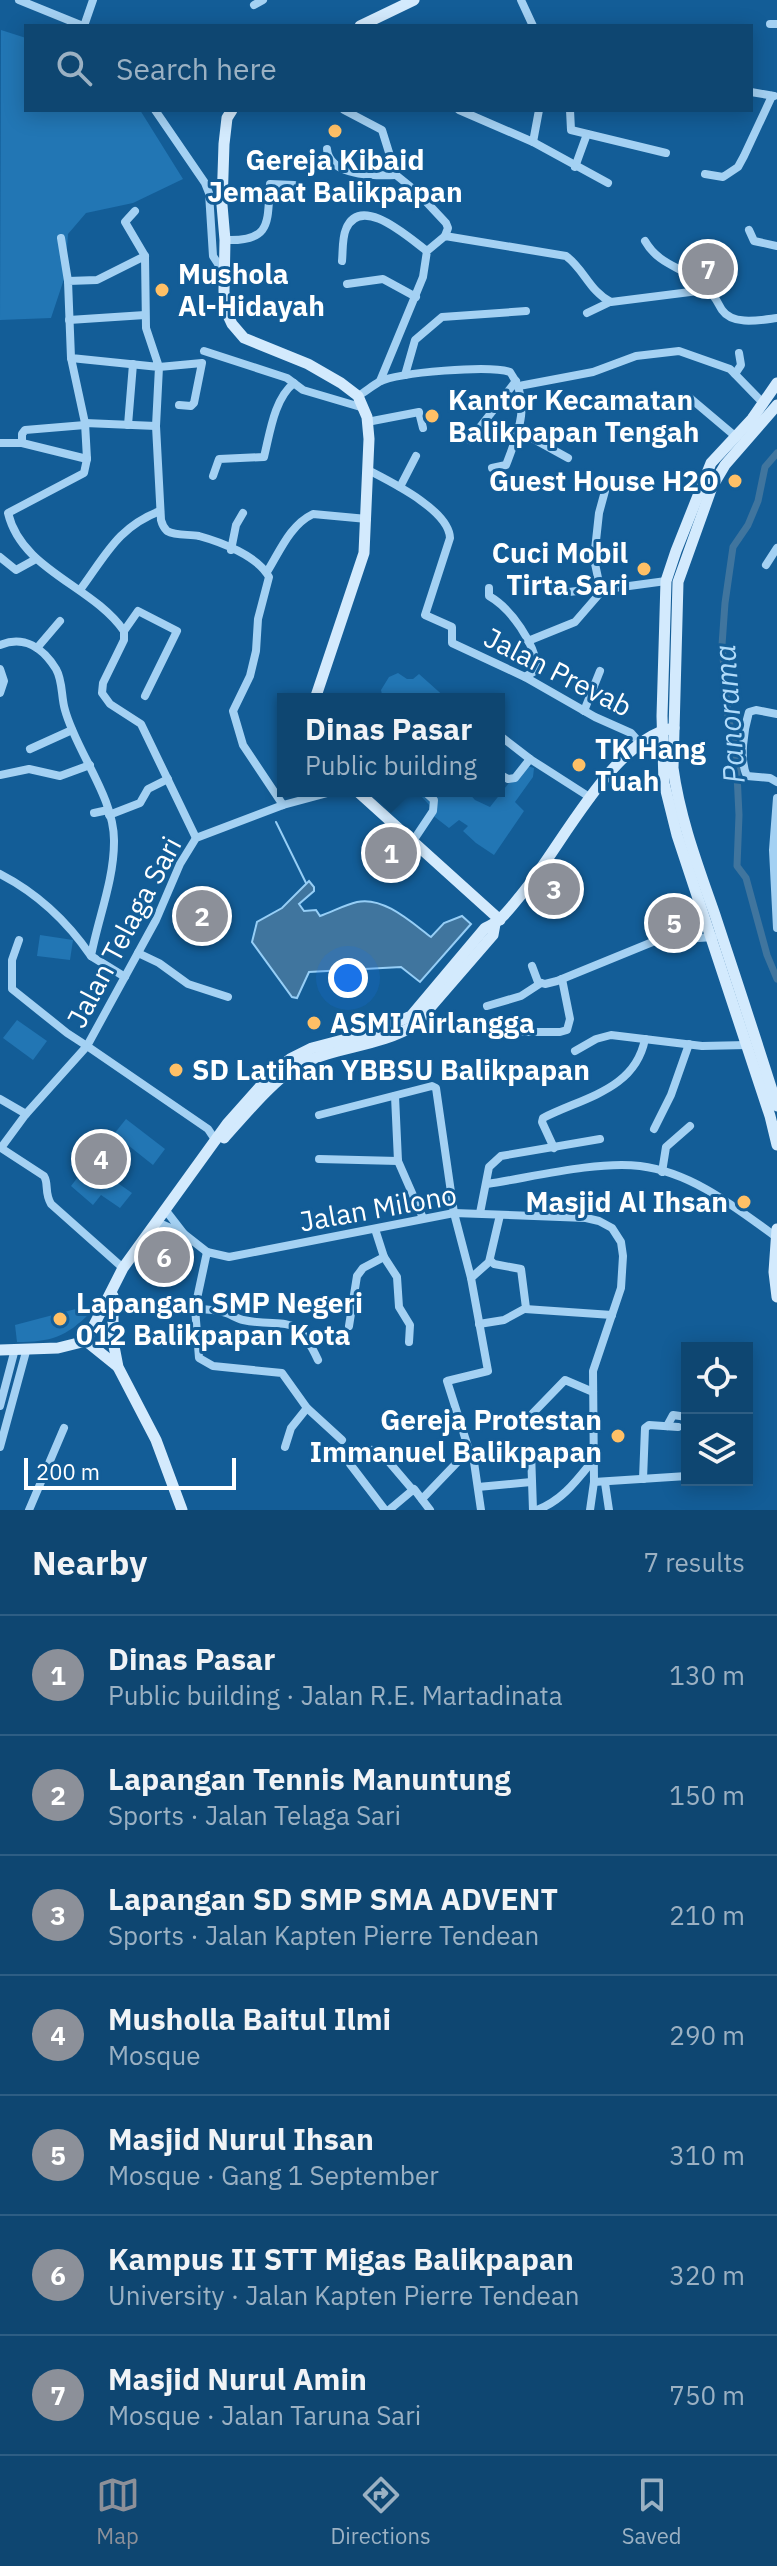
<!DOCTYPE html>
<meta charset="utf-8">
<style>
body{margin:0;font-family:"IBM Plex Sans",sans-serif;background:#1c5079;color:#f1f3f6}
.controls{position:absolute;right:24px;bottom:24px;display:grid;overflow:hidden;border-radius:0px;box-shadow:0 4px 20px #0003}
.controls button{width:72px;height:72px;display:grid;place-items:center;padding:0;border:0;border-bottom:2px solid #2e5e84;background:#0e4671;color:#f1f3f6;font:40px sans-serif}
.scale{position:absolute;left:24px;bottom:20px;width:212px;box-sizing:border-box;padding-left:8px;border:4px solid #fff;border-top:0;font-size:22px;line-height:28px;white-space:nowrap;color:#fff;-webkit-text-stroke:6px #135d97;paint-order:stroke}
.you{position:absolute;left:348px;top:978px;width:28px;height:28px;margin:-20px;border:6px solid #fff;border-radius:50%;background:#1a73e8;box-shadow:0 0 0 12px #1a73e833}
.badge{display:grid;place-items:center;width:52px;height:52px;border-radius:50%;background:#8c9099;color:#fff;font-size:26px;font-weight:700}
.pin{position:absolute;translate:-50% -50%;border:4px solid #fff;box-shadow:0 2px 8px #0006}
.popup{position:absolute;left:277px;top:693px;width:228px;height:104px;box-sizing:border-box;display:grid;place-content:center;border-radius:0px;background:#0e4671;filter:drop-shadow(0 2px 6px #0005);font-size:26px;white-space:nowrap;color:#9bb1c3}
.popup b{font-size:30px;color:#f1f3f6}
.popup::after{content:'';position:absolute;left:50%;top:100%;margin-left:-16px;border:16px solid transparent;border-top-color:#0e4671}
.list{margin:0;padding:0;list-style:none}
h2{display:flex;justify-content:space-between;align-items:center;height:104px;margin:0;padding:0 32px;font-size:34px}
h2 small{font-size:26px;font-weight:400;color:#9bb1c3}
.list li{display:grid;grid-template-columns:52px 1fr auto;gap:24px;align-items:center;box-sizing:border-box;height:120px;padding:0 32px;border-top:2px solid #2e5e84}
.list b{display:block;font-size:30px;white-space:nowrap}
.list p{margin:0;font-size:26px;white-space:nowrap;color:#9bb1c3}
.list em{font-size:26px;font-style:normal;color:#9bb1c3}
.icon{flex:none;width:44px;height:44px;fill:none;stroke:currentColor;stroke-width:2;stroke-linecap:round;stroke-linejoin:round}
.map{position:relative;flex:none;width:777px;height:1510px;overflow:hidden}
.search{position:absolute;background:#0e4671;box-shadow:0 4px 20px #0003;left:24px;right:24px;top:24px;height:88px;display:flex;align-items:center;gap:20px;box-sizing:border-box;padding:0 28px;border-radius:0px;color:#9bb1c3;font-size:30px}
.sheet{height:944px;background:#0e4671}
nav{display:flex;justify-content:space-around;align-items:center;box-sizing:border-box;height:112px;border-top:2px solid #2e5e84;background:#0e4671;font-size:22px;color:#9bb1c3}
nav a{display:grid;justify-items:center;gap:4px}
nav .on{color:#8c9099}
.map>svg:first-child{display:block}
.green{fill:#2276b4}
.water{fill:#40759e;stroke:#96cef6;stroke-width:2}
.lines{fill:none;stroke-linecap:round;stroke-linejoin:round}
.stream{stroke:#96cef6;stroke-width:2}
.canal{stroke:#40759e;stroke-width:7}
.street{stroke:#a4d1f3;stroke-width:8}
.secondary{stroke:#d3eafd;stroke-width:11}
.poi-dot{fill:#ffc066;stroke:#135d97;stroke-width:3}
.labels{text-anchor:middle;stroke-width:6;stroke-linejoin:round;paint-order:stroke}
.poi-label{font-size:28px;font-weight:bold;fill:#fff;stroke:#135d97;text-anchor:start}
.street-label{font-size:28px;fill:#fff;stroke:#135d97}
.water-label{font-size:30px;font-style:italic;fill:#b0dbfa;stroke:#135d97}
</style>
<div class="map">
<svg width="777" height="1510" viewBox="0 0 777 1510">
<rect width="100%" height="100%" fill="#135d97"/>
<g class="green">
<path d="M 1,30 L 26,38 L 26,110 L 140,110 L 183,179 L 133,203 L 86,213 L 68,234 L 65,276 L 51,318 L 0,320 Z"/>
<path d="M 398,673 L 407,679 L 413,679 L 419,674 L 447,699 L 383,699 L 381,690 L 389,677 Z"/>
<path d="M 523,765 L 534,768 L 533,777 L 515,802 L 524,811 L 494,855 L 476,843 L 463,831 L 468,826 L 459,820 L 449,828 L 431,814 L 431,807 L 421,796 L 422,791 L 467,791 L 475,800 L 490,807 Z"/>
<path d="M 549,873 L 572,885 L 560,907 L 537,894 Z"/>
<path d="M 40,935 L 73,940 L 70,960 L 37,956 Z"/>
<path d="M 17,1020 L 47,1041 L 33,1060 L 3,1038 Z"/>
<path d="M 126,1119 L 165,1149 L 153,1165 L 114,1134 Z"/>
<path d="M 88,1164 L 110,1181 L 112,1179 L 132,1193 L 120,1208 L 101,1195 L 93,1205 L 71,1186 Z"/>
<path d="M 87,1306 L 90,1313 C 66,1337 51,1342 17,1342 L 15,1325 Z"/>
</g>
<path class="water" d="M 309,881 L 314,887 L 314,891 L 299,904 L 304,911 L 316,910 L 320,916 C 332,912 344,905 357,902 C 383,896 411,922 431,937 L 444,923 L 462,916 L 471,924 L 420,982 L 401,967 L 309,972 L 297,998 L 292,997 L 252,942 L 257,922 L 282,908 Z"/>
<g class="lines">
<path class="stream" d="M 276,822 L 306,883"/>
<path class="canal" d="M 777,453 L 765,467 L 758,501 L 748,525 L 733,547 L 725,603 L 722,645 L 728,716 L 736,753 L 739,815 L 737,866 L 746,878 L 767,955 L 777,979"/>
<g class="street">
<path d="M 19,0 L 83,26"/>
<path d="M 521,0 L 533,26"/>
<path d="M 254,5 L 263,0"/>
<path d="M 770,24 L 777,24"/>
<path d="M 84,26 L 93,0"/>
<path d="M 751,92 L 774,96"/>
<path d="M 155,110 L 205,183 L 209,193 L 213,256 L 224,273"/>
<path d="M 459,110 L 533,142 L 539,110"/>
<path d="M 570,110 L 571,130 L 666,153"/>
<path d="M 533,142 L 608,183"/>
<path d="M 327,149 C 329,176 375,176 396,175 L 382,130 L 344,110"/>
<path d="M 575,167 L 587,134"/>
<path d="M 705,174 L 723,177 L 738,167 L 744,156 L 772,96"/>
<path d="M 396,175 L 417,192 L 446,223 L 448,228 L 445,236"/>
<path d="M 135,211 L 125,222 L 145,256"/>
<path d="M 749,230 L 754,241 L 777,246"/>
<path d="M 61,238 L 68,281"/>
<path d="M 225,240 C 273,242 267,221 270,184 L 294,185"/>
<path d="M 645,241 C 661,269 690,267 706,290"/>
<path d="M 342,261 C 343,251 342,238 346,229 C 361,193 410,239 427,251"/>
<path d="M 347,284 L 383,279 L 416,297"/>
<path d="M 587,313 L 610,302"/>
<path d="M 69,320 L 145,315"/>
<path d="M 204,351 L 287,378 L 303,390 L 364,408"/>
<path d="M 71,358 L 85,423"/>
<path d="M 735,374 L 741,365 L 739,353"/>
<path d="M 405,375 L 415,340 L 442,317 L 526,311"/>
<path d="M 380,381 L 423,277 L 427,251 L 445,236 L 566,256 C 584,269 590,292 611,302 L 706,290 C 715,295 717,302 722,310 C 733,326 761,320 777,318"/>
<path d="M 519,386 L 593,372 L 636,356 L 679,351 L 730,369 L 764,404"/>
<path d="M 358,396 C 365,392 372,386 379,382 C 399,372 490,365 510,372 C 532,402 518,434 506,465 L 492,468"/>
<path d="M 690,398 L 735,436"/>
<path d="M 179,405 L 191,406 L 194,403 L 202,363 L 159,367 L 146,328 L 145,256 L 97,280 L 68,281 L 71,358 L 159,367 L 156,426 L 161,520 C 162,524 164,528 167,531 C 176,536 189,534 199,536 C 221,542 258,556 269,577 L 258,619 L 256,651 L 250,676 L 233,711 L 243,745 L 283,805"/>
<path d="M 367,422 L 419,412 L 423,428"/>
<path d="M 128,425 L 133,364"/>
<path d="M 156,426 L 85,423 L 87,459 L 84,473 L 8,513 C 22,571 92,585 124,631 L 124,640 L 103,683 L 102,693 L 110,704 L 141,724 L 196,838"/>
<path d="M 519,431 L 568,458"/>
<path d="M 470,440 L 516,381"/>
<path d="M 0,443 L 22,443 L 87,459"/>
<path d="M 22,443 L 22,434 L 25,430 L 85,425"/>
<path d="M 368,470 C 391,482 449,510 450,538 L 425,615 L 452,627 L 452,643 L 525,677 L 595,717 L 631,733 L 639,742"/>
<path d="M 213,476 L 219,459 L 264,457 C 270,433 274,399 294,383"/>
<path d="M 400,487 L 416,456"/>
<path d="M 231,550 L 236,525 L 243,513"/>
<path d="M 0,557 L 16,570 L 36,559"/>
<path d="M 766,565 L 777,548"/>
<path d="M 267,572 C 280,551 290,525 313,514 L 367,519"/>
<path d="M 554,587 L 569,592 L 600,588"/>
<path d="M 489,588 L 489,596 C 512,609 534,643 538,669 L 525,677"/>
<path d="M 80,590 C 106,555 118,527 160,511"/>
<path d="M 601,592 L 594,559 L 599,513 L 605,491"/>
<path d="M 124,631 L 138,611 L 177,631 L 145,696"/>
<path d="M 528,641 L 575,622 L 601,592 L 607,589 L 666,581"/>
<path d="M 0,645 C 24,635 43,648 56,669 C 63,681 61,697 65,710 C 76,751 115,798 114,842 C 114,880 98,919 91,956 L 125,977"/>
<path d="M 37,648 L 60,621"/>
<path d="M 0,669 L 4,681 L 0,693"/>
<path d="M 584,711 L 600,671"/>
<path d="M 777,714 L 756,710 L 749,712 C 744,729 739,760 747,776 L 770,778 L 777,782"/>
<path d="M 499,735 L 530,759 L 591,798"/>
<path d="M 30,749 L 72,730"/>
<path d="M 499,774 L 508,779 L 515,778 L 530,759"/>
<path d="M 0,775 L 29,769 L 60,776 L 90,765"/>
<path d="M 777,798 L 773,850 L 777,928"/>
<path d="M 94,813 L 108,810"/>
<path d="M 109,815 L 140,803 L 148,789 L 168,779"/>
<path d="M 413,841 L 433,811 L 434,800 L 424,791"/>
<path d="M 0,874 C 37,893 67,921 91,956"/>
<path d="M 19,940 L 12,960 L 12,989 L 67,1033 L 87,1046 L 26,1114 L 1,1148 L 44,1176 C 49,1184 44,1192 51,1204 L 123,1268"/>
<path d="M 138,953 L 159,963 L 188,984 L 228,997"/>
<path d="M 532,966 L 538,982 L 545,984 L 557,981 L 655,941 L 713,937"/>
<path d="M 487,1006 L 521,996 L 541,983"/>
<path d="M 502,1032 L 560,1032 L 567,1030 L 570,1019 L 562,979"/>
<path d="M 575,1051 L 596,1039 L 611,1035 L 702,1046 L 747,1045"/>
<path d="M 395,1096 L 398,1161 L 423,1218"/>
<path d="M 0,1099 L 26,1114"/>
<path d="M 319,1115 L 432,1086 L 436,1088 L 454,1213 L 471,1278"/>
<path d="M 654,1129 L 671,1095 L 689,1044"/>
<path d="M 216,1141 L 208,1129 L 87,1046 L 156,920 L 180,864 L 196,838 L 283,805 L 335,791"/>
<path d="M 554,1148 L 542,1122 L 543,1118 C 584,1097 635,1090 645,1039"/>
<path d="M 319,1159 L 398,1161"/>
<path d="M 662,1172 L 666,1147 L 690,1126"/>
<path d="M 487,1184 C 533,1177 595,1161 640,1166 C 691,1172 735,1207 775,1236"/>
<path d="M 480,1213 L 489,1167 L 501,1156 L 600,1139"/>
<path d="M 159,1223 L 184,1234 L 167,1212"/>
<path d="M 184,1234 L 207,1252 L 229,1257 L 454,1213 L 586,1218 L 599,1221 L 612,1228 L 621,1242 L 623,1256 L 621,1288 L 593,1371 L 594,1482 L 590,1510"/>
<path d="M 207,1252 L 195,1308 L 199,1358 L 213,1366 L 282,1373 L 307,1408 L 342,1440"/>
<path d="M 384,1257 L 397,1277 L 399,1307 L 410,1325 L 409,1342"/>
<path d="M 195,1308 C 205,1310 216,1309 226,1313 C 232,1315 237,1319 243,1320 C 286,1329 295,1310 318,1360"/>
<path d="M 525,1309 L 612,1315"/>
<path d="M 479,1324 L 504,1320 L 526,1308 L 521,1269 L 494,1264 L 490,1260"/>
<path d="M 349,1326 L 357,1276 L 363,1268 L 384,1257 L 375,1229"/>
<path d="M 0,1406 L 15,1349"/>
<path d="M 533,1413 L 565,1380 L 593,1392"/>
<path d="M 667,1426 L 673,1415 L 687,1417"/>
<path d="M 0,1447 L 27,1348"/>
<path d="M 285,1447 L 291,1428 L 307,1408"/>
<path d="M 372,1450 L 389,1462 L 412,1489"/>
<path d="M 468,1452 L 474,1462 L 481,1510"/>
<path d="M 531,1452 L 533,1510"/>
<path d="M 350,1464 L 385,1510"/>
<path d="M 643,1479 L 645,1428 L 649,1425 L 678,1427"/>
<path d="M 594,1482 L 687,1476"/>
<path d="M 605,1483 L 609,1510"/>
<path d="M 478,1487 L 531,1482"/>
<path d="M 422,1499 L 469,1450 L 447,1381 L 488,1371 L 471,1278 L 489,1262 L 500,1215"/>
<path d="M 29,1510 L 64,1428"/>
<path d="M 389,1510 L 414,1489 L 430,1510"/>
<path d="M 537,1510 C 563,1500 577,1480 594,1459"/>
</g>
<g class="secondary">
<path d="M 360,26 L 414,0"/>
<path d="M 232,110 L 227,118 L 224,144 L 222,205 L 225,240 L 224,291 L 225,309 L 232,324 L 244,338 L 308,364 L 341,383 L 358,396 L 367,417 L 369,439 L 364,553 L 315,699"/>
<path d="M 777,383 L 752,419 L 711,463 L 676,551 L 666,581 L 662,716 L 664,783 L 677,835 L 770,1116 L 777,1145"/>
<path d="M 777,405 L 725,465 L 712,487 L 678,582 L 673,768 C 680,819 698,866 715,915 C 736,979 757,1042 777,1106"/>
<path d="M 357,791 L 500,920"/>
<path d="M 224,1138 C 242,1118 276,1077 299,1065 C 336,1046 379,1047 415,1025 L 493,935 L 495,924"/>
<path d="M 777,1229 L 774,1272 L 777,1297"/>
<path d="M 113,1296 L 113,1341 L 118,1367 L 156,1440 L 182,1510"/>
<path d="M 86,1341 L 123,1268 L 227,1124 L 273,1072 L 290,1059 L 312,1048 L 373,1032 L 411,1016 L 485,928 C 502,921 510,908 521,895 C 561,848 613,738 674,728"/>
<path d="M 86,1341 L 117,1366"/>
<path d="M 0,1350 L 58,1348 L 86,1341"/>
</g>
</g>
<g class="poi-dot">
<circle cx="335" cy="131" r="8"/>
<circle cx="162" cy="290" r="8"/>
<circle cx="432" cy="416" r="8"/>
<circle cx="735" cy="481" r="8"/>
<circle cx="644" cy="569" r="8"/>
<circle cx="579" cy="765" r="8"/>
<circle cx="314" cy="1023" r="8"/>
<circle cx="176" cy="1070" r="8"/>
<circle cx="744" cy="1202" r="8"/>
<circle cx="60" cy="1319" r="8"/>
<circle cx="618" cy="1436" r="8"/>
</g>
<g class="labels">
<g class="poi-label">
<text x="335" y="170" text-anchor="middle">Gereja Kibaid<tspan x="335" dy="32">Jemaat Balikpapan</tspan></text>
<text x="178" y="284">Mushola<tspan x="178" dy="32">Al-Hidayah</tspan></text>
<text x="448" y="410">Kantor Kecamatan<tspan x="448" dy="32">Balikpapan Tengah</tspan></text>
<text x="719" y="491" text-anchor="end">Guest House H2O</text>
<text x="628" y="563" text-anchor="end">Cuci Mobil<tspan x="628" dy="32">Tirta Sari</tspan></text>
<text x="595" y="759">TK Hang<tspan x="595" dy="32">Tuah</tspan></text>
<text x="330" y="1033">ASMI Airlangga</text>
<text x="192" y="1080">SD Latihan YBBSU Balikpapan</text>
<text x="728" y="1212" text-anchor="end">Masjid Al Ihsan</text>
<text x="76" y="1313">Lapangan SMP Negeri<tspan x="76" dy="32">012 Balikpapan Kota</tspan></text>
<text x="602" y="1430" text-anchor="end">Gereja Protestan<tspan x="602" dy="32">Immanuel Balikpapan</tspan></text>
</g>
<g class="street-label">
<text transform="translate(558 672) rotate(27)" y="10">Jalan Prevab</text>
<text transform="translate(124 932) rotate(-62)" y="10">Jalan Telaga Sari</text>
<text transform="translate(378 1208) rotate(-10)" y="10">Jalan Milono</text>
</g>
<g class="water-label">
<text transform="translate(730 714) rotate(-94)" y="10">Panorama</text>
</g>
</g>
</svg>
<div class="controls">
<button><svg class="icon" aria-label="locate" viewBox="0 0 24 24"><circle cx="12" cy="12" r="6"/><path d="M12 2v4M12 18v4M2 12h4M18 12h4"/></svg></button>
<button><svg class="icon" aria-label="layers" viewBox="0 0 24 24"><path d="M12 4l9 5-9 5-9-5zM3 14l9 5 9-5"/></svg></button>
</div>
<div class="scale">200 m</div>
<div class="you"></div>
<div class="pin badge" style="left:391px;top:853px">1</div>
<div class="popup"><b>Dinas Pasar</b>Public building</div>
<div class="pin badge" style="left:202px;top:916px">2</div>
<div class="pin badge" style="left:554px;top:889px">3</div>
<div class="pin badge" style="left:101px;top:1159px">4</div>
<div class="pin badge" style="left:674px;top:923px">5</div>
<div class="pin badge" style="left:164px;top:1257px">6</div>
<div class="pin badge" style="left:708px;top:269px">7</div>
<div class="search"><svg class="icon" aria-label="search" viewBox="0 0 24 24"><circle cx="10" cy="10" r="6"/><path d="M15 15l6 6"/></svg>Search here</div>
</div>
<section class="sheet">
<h2>Nearby<small>7 results</small></h2>
<ul class="list">
<li><span class="badge">1</span><div><b>Dinas Pasar</b><p>Public building · Jalan R.E. Martadinata</p></div><em>130 m</em></li>
<li><span class="badge">2</span><div><b>Lapangan Tennis Manuntung</b><p>Sports · Jalan Telaga Sari</p></div><em>150 m</em></li>
<li><span class="badge">3</span><div><b>Lapangan SD SMP SMA ADVENT</b><p>Sports · Jalan Kapten Pierre Tendean</p></div><em>210 m</em></li>
<li><span class="badge">4</span><div><b>Musholla Baitul Ilmi</b><p>Mosque</p></div><em>290 m</em></li>
<li><span class="badge">5</span><div><b>Masjid Nurul Ihsan</b><p>Mosque · Gang 1 September</p></div><em>310 m</em></li>
<li><span class="badge">6</span><div><b>Kampus II STT Migas Balikpapan</b><p>University · Jalan Kapten Pierre Tendean</p></div><em>320 m</em></li>
<li><span class="badge">7</span><div><b>Masjid Nurul Amin</b><p>Mosque · Jalan Taruna Sari</p></div><em>750 m</em></li>
</ul>
</section>
<nav>
<a class="on"><svg class="icon" aria-label="map" viewBox="0 0 24 24"><path d="M3 6l6-2 6 2 6-2v14l-6 2-6-2-6 2zM9 4v14M15 6v14"/></svg>Map</a>
<a><svg class="icon" aria-label="directions" viewBox="0 0 24 24"><path d="M12 3l9 9-9 9-9-9zM9 14v-3h6M13 9l2 2-2 2"/></svg>Directions</a>
<a><svg class="icon" aria-label="saved" viewBox="0 0 24 24"><path d="M7 4h10v16l-5-4-5 4z"/></svg>Saved</a>
</nav>
